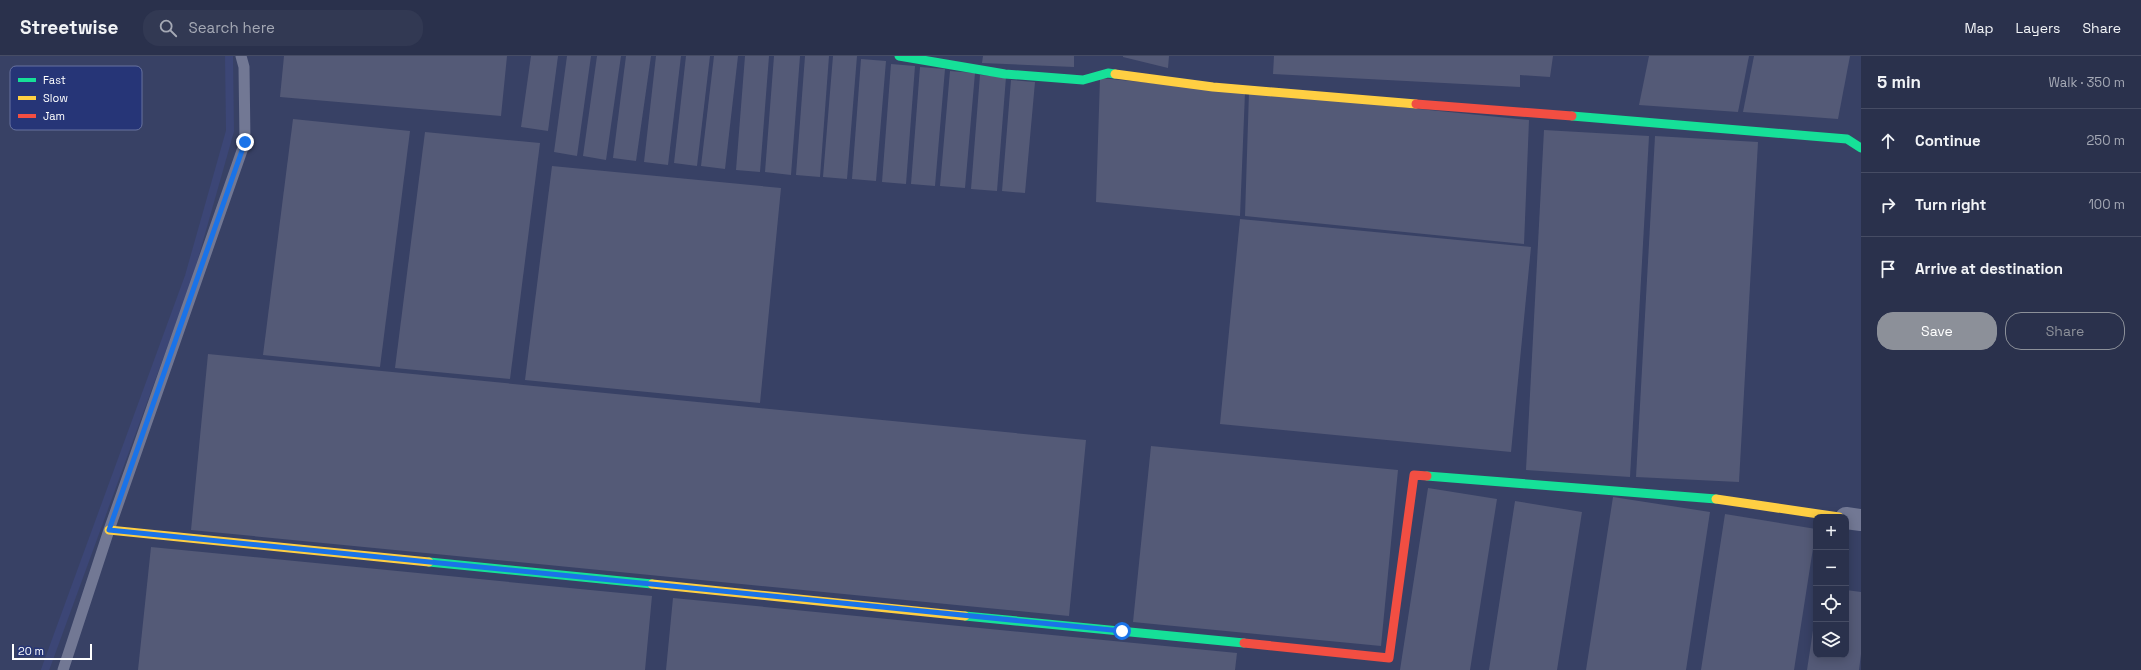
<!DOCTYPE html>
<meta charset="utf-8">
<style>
body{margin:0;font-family:"Space Grotesk",sans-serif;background:#323953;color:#f1f3f6}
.controls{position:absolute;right:12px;bottom:12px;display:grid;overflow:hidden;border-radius:8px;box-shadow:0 2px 10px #0003}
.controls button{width:36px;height:36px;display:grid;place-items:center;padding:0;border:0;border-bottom:1px solid #464c64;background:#2a314c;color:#f1f3f6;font:20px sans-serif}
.scale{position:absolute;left:12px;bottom:10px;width:80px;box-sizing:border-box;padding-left:4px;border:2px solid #fff;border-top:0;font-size:11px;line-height:14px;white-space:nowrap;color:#fff;-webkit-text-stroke:3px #263577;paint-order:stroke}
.stop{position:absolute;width:12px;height:12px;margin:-9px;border:3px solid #1a73e8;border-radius:50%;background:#fff}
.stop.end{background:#1a73e8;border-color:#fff;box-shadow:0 1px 4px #0008}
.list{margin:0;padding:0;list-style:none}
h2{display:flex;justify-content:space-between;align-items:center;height:52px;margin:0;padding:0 16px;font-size:17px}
h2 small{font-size:13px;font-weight:400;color:#a5a9b5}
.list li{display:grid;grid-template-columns:26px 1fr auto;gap:12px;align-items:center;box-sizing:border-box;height:64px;padding:0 16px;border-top:1px solid #464c64}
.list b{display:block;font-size:15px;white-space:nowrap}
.list em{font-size:13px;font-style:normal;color:#a5a9b5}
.actions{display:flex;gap:8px;padding:12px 16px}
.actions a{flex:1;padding:9px 0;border:1px solid #8c9099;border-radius:16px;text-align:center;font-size:14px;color:#8c9099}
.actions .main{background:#8c9099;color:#fff}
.icon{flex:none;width:22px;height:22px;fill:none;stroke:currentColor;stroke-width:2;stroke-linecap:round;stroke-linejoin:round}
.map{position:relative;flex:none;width:1861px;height:614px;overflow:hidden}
header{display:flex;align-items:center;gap:24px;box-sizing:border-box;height:56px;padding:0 20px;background:#2a314c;border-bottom:1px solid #464c64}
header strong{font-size:19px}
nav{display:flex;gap:22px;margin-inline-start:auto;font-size:14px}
.search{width:280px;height:36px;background:#323953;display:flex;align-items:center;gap:10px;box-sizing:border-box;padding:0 14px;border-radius:16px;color:#a5a9b5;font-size:15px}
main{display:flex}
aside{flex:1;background:#2a314c}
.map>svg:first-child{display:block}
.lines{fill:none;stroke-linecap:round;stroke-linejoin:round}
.stream{stroke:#3c4676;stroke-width:8}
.building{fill:#545a77}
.lane{stroke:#727894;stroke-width:11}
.street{stroke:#727894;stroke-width:22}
.fast{stroke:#16e098;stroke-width:9}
.slow{stroke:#ffcf43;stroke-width:9}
.jam{stroke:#f24e42;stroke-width:9}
.route{stroke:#1a73e8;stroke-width:5}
.key{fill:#263577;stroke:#6772a0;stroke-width:1}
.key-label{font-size:11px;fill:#fff}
</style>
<header>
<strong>Streetwise</strong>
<div class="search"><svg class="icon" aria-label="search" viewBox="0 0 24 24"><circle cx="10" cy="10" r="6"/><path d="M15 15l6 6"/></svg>Search here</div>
<nav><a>Map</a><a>Layers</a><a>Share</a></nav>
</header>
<main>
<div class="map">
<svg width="1861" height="614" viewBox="0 0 1861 614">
<rect width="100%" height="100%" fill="#384165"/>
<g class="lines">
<path class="stream" d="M 45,614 L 189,220 L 230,75 L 229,0"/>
</g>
<g class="building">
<path d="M 284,0 L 507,0 L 501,60 L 280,41 Z"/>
<path d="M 531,0 L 558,0 L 548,75 L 521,71 Z"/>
<path d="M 567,0 L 591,0 L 577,100 L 554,96 Z"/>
<path d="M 597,0 L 621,0 L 606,104 L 583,100 Z"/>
<path d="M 626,0 L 651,0 L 636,105 L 613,102 Z"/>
<path d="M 656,0 L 681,0 L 668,109 L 644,106 Z"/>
<path d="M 686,0 L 710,0 L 697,110 L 674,107 Z"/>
<path d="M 714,0 L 738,0 L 725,113 L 701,110 Z"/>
<path d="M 745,0 L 769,0 L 760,116 L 736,114 Z"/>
<path d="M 774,0 L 800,0 L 791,119 L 765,116 Z"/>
<path d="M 805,0 L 829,0 L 820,121 L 796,119 Z"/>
<path d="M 833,0 L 857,0 L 847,123 L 823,121 Z"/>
<path d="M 983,0 L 1074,0 L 1074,11 L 982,7 Z"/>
<path d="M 1123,0 L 1169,0 L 1168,12 L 1123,1 Z"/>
<path d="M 1274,0 L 1553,0 L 1550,21 L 1520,19 L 1520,31 L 1273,18 Z"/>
<path d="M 1649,0 L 1749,0 L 1738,56 L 1639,49 Z"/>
<path d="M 1754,0 L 1850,0 L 1838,63 L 1743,56 Z"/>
<path d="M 861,3 L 886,5 L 876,125 L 852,123 Z"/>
<path d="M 891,8 L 915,10 L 906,128 L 882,126 Z"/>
<path d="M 920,11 L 945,13 L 935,130 L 911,128 Z"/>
<path d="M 950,15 L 975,17 L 965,132 L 940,130 Z"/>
<path d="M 980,19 L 1006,21 L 997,135 L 971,133 Z"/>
<path d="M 1100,22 L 1245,36 L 1240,160 L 1096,146 Z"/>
<path d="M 1011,24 L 1035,26 L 1025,137 L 1002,135 Z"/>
<path d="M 1249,36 L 1529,64 L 1524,188 L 1245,160 Z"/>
<path d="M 293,63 L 410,75 L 380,311 L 263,299 Z"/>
<path d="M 1544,74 L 1649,80 L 1630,421 L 1526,414 Z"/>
<path d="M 425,76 L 540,87 L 510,323 L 395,312 Z"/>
<path d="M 1655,80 L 1758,86 L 1739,426 L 1636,421 Z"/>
<path d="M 552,110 L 781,132 L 760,347 L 525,324 Z"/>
<path d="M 1240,163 L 1531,191 L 1511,396 L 1220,368 Z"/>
<path d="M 208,298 L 1086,384 L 1069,560 L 191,474 Z"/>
<path d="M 1151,390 L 1398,414 L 1381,590 L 1133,566 Z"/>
<path d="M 1428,432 L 1497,443 L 1470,614 L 1400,614 Z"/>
<path d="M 1613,441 L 1710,456 L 1686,614 L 1586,614 Z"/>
<path d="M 1515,445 L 1582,456 L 1557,614 L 1489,614 Z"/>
<path d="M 1725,458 L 1816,473 L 1794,614 L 1701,614 Z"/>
<path d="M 151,491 L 652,540 L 645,614 L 138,614 Z"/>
<path d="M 1846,534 L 1861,536 L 1861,598 L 1859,614 L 1807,614 L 1815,561 L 1816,599 L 1846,599 Z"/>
<path d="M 673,542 L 1237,597 L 1235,614 L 666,614 Z"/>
</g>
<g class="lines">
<path class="lane" d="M 63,614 L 109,474 L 245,86 L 244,11 L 241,0"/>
<path class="street" d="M 1846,462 L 1861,464"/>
<g class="fast">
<path d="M 899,0 L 1005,18 L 1083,24 L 1108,17 L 1115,18"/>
<path d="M 1572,60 L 1847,83 L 1861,92"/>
<path d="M 1427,420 L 1716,443"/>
<path d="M 429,506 L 652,528"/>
<path d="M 965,560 L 1244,587"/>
</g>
<g class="slow">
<path d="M 1115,18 L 1213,31 L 1416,48"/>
<path d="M 1716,443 L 1839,461"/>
<path d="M 109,474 L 429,506"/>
<path d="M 652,528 L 965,560"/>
</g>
<g class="jam">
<path d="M 1416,48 L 1572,60"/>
<path d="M 1244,587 L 1389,602 L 1414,419 L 1427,420"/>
</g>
</g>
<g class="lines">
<path class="route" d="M 245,86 L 109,474 L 1122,575"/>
</g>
<rect x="10" y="10" width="132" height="64" rx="6" class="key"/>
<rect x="18" y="22" width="18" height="4" fill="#16e098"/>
<rect x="18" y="40" width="18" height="4" fill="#ffcf43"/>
<rect x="18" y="58" width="18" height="4" fill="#f24e42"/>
<g class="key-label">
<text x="43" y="28">Fast</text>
<text x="43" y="46">Slow</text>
<text x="43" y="64">Jam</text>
</g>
</svg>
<div class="controls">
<button>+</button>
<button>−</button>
<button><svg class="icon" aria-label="locate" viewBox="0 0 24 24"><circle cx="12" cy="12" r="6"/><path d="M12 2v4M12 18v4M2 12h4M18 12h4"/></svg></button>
<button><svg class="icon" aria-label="layers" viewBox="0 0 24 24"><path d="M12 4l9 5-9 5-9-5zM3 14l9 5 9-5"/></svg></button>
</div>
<div class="scale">20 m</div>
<div class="stop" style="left:1122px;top:575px"></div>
<div class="stop end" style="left:245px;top:86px"></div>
</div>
<aside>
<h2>5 min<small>Walk · 350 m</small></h2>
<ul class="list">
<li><svg class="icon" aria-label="ahead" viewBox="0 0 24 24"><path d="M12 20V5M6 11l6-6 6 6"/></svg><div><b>Continue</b></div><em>250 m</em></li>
<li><svg class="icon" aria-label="right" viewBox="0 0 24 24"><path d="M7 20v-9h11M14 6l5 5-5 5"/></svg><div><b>Turn right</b></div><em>100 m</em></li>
<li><svg class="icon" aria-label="arrive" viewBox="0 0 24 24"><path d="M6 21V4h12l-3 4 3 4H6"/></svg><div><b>Arrive at destination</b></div></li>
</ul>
<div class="actions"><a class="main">Save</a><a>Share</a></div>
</aside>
</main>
